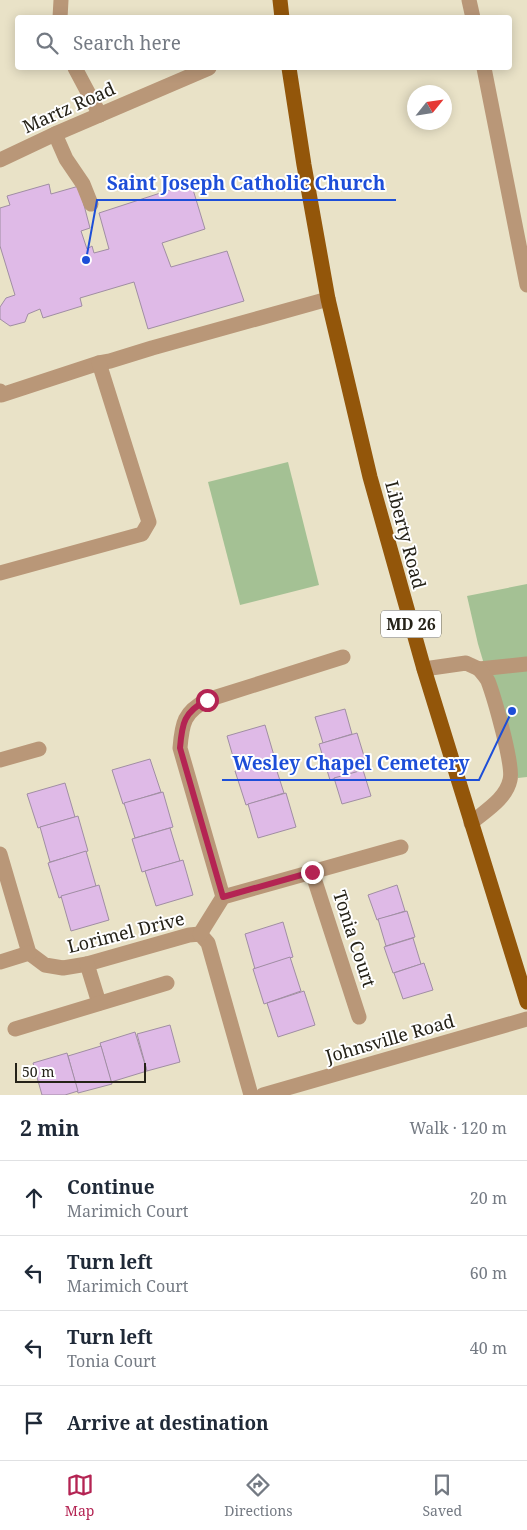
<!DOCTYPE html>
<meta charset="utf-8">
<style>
body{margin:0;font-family:"Noto Serif",serif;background:#f2f2f3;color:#1f2937}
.compass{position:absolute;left:407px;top:85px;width:45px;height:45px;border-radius:50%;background:#fff;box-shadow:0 2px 12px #0003;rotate:60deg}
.scale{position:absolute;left:15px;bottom:12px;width:131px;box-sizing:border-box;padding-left:5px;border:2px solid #252218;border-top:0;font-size:14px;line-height:18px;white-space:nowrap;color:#252218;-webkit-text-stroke:4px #fff;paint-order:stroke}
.stop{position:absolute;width:15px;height:15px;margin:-11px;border:4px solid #b42453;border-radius:50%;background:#fff}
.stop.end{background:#b42453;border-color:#fff;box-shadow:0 1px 5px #0008}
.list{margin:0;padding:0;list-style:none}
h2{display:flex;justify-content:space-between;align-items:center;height:65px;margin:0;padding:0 20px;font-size:21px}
h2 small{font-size:16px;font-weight:400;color:#747a83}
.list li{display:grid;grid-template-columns:32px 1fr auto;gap:15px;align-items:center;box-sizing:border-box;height:75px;padding:0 20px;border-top:1px solid #e0e1e3}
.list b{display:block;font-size:19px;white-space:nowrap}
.list p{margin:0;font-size:16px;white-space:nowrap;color:#747a83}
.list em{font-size:16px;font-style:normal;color:#747a83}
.icon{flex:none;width:28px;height:28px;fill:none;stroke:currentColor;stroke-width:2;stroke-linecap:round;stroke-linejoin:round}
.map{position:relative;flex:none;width:527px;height:1095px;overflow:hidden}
.search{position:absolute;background:#fff;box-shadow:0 2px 12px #0003;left:15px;right:15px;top:15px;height:55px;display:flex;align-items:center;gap:12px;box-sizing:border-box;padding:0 18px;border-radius:5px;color:#747a83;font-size:19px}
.sheet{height:365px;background:#fff}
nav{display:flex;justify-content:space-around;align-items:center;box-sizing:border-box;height:70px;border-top:1px solid #e0e1e3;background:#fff;font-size:14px;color:#747a83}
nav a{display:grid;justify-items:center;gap:2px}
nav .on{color:#b42453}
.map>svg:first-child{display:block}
.green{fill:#a4c194}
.building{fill:#dfbae7;stroke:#a08ea3}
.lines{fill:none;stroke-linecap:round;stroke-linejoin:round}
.minor{stroke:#b99778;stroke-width:15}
.major{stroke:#93560a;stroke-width:15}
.route{stroke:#b42453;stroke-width:6}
.labels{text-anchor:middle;stroke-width:4;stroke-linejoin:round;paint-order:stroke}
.shield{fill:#fff;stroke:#66645d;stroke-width:1}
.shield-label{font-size:16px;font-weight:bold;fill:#252218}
.street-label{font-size:18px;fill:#252218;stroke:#fff}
.leader{fill:none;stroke:#1d4ed8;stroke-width:2}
.callout-dot{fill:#1d4ed8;stroke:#fff;stroke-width:2}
.callout-label{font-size:19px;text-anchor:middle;font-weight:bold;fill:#1d4ed8;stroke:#fff;stroke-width:4;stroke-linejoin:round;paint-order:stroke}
</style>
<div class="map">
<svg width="527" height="1095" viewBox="0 0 527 1095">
<rect width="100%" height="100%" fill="#e9e2c7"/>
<g class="green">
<path d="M 288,462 L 319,585 L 240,605 L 208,482 Z"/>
<path d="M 527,584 L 527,777 L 518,778 L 478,644 L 467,596 Z"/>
</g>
<g class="building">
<path d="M 191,183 L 205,229 L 162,243 L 171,267 L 227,251 L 244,301 L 148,329 L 134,282 L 80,298 L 82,306 L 43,318 L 40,309 L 28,314 L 25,322 L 10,326 L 0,319 L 0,307 L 6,298 L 15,295 L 0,246 L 0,208 L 10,205 L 7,196 L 49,184 L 51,194 L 79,186 L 90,228 L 81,231 L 87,249 L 92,246 L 94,253 L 109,249 L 99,213 Z"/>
<path d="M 345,709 L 352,734 L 323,743 L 315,717 Z"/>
<path d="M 265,725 L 275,759 L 237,770 L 227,736 Z"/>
<path d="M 357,733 L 368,769 L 330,780 L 319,744 Z"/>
<path d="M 150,759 L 161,792 L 123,804 L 112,770 Z"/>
<path d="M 273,759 L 284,793 L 246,805 L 235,771 Z"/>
<path d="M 363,770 L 371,796 L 342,804 L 334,778 Z"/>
<path d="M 65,783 L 75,817 L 38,828 L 27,794 Z"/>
<path d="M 163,792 L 173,827 L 135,838 L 124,803 Z"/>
<path d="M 286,793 L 296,827 L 258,838 L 248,804 Z"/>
<path d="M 78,816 L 88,851 L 50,862 L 40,827 Z"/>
<path d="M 170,828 L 180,861 L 142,872 L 132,839 Z"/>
<path d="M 86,851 L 96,886 L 59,898 L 48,863 Z"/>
<path d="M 183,860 L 193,895 L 156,906 L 145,871 Z"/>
<path d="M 99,885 L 109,920 L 71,931 L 61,896 Z"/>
<path d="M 397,885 L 405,911 L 377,920 L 368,895 Z"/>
<path d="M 407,911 L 415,937 L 386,946 L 378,919 Z"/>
<path d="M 283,922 L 293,957 L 255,969 L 245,934 Z"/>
<path d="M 413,938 L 421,964 L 393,973 L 384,947 Z"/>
<path d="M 290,957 L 301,991 L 264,1004 L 253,969 Z"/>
<path d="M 424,963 L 433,990 L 403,999 L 394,973 Z"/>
<path d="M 304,991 L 315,1025 L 278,1037 L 267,1003 Z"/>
<path d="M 170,1025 L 180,1062 L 147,1071 L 137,1034 Z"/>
<path d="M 135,1032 L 147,1071 L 111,1082 L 100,1043 Z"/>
<path d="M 101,1046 L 112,1084 L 78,1093 L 68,1056 Z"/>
<path d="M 67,1053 L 78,1091 L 65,1095 L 42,1095 L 33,1063 Z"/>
</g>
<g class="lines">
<g class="minor">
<path d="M 469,0 L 473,18"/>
<path d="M 60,18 L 61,0"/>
<path d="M 75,68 L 100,115"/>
<path d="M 484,68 L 527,285"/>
<path d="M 55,134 L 66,159 L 83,184 L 91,204"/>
<path d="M 0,160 L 55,134 L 209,68"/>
<path d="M 0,391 L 1,395 L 99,363 L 110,361 L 152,348 L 328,299"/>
<path d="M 0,573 L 142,534 L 149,522 L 99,363"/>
<path d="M 424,669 L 466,663 L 479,669 L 527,664"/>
<path d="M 0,760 L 39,749"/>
<path d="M 471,823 C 485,811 506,799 510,780 C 514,766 494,697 488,681 C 486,677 482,673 479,669"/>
<path d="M 0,854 L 29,953 L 45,965 L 63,968 L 87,964 L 189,935 L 200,934 L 208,943 L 251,1095"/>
<path d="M 312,872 L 359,1017"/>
<path d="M 223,897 L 180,748 C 182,723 184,712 207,700 L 343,657"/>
<path d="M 200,934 L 223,897 L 401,847"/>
<path d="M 0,962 L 29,953"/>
<path d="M 87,964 L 99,1003"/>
<path d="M 15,1029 L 167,983"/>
<path d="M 263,1095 L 527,1019"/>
</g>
<g class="major">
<path d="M 280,0 L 282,18"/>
<path d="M 289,68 L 304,165 L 328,299 L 370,477 L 424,669 L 527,1002"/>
</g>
</g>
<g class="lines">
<path class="route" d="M 207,700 C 184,712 182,723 180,748 L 223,897 L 312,872"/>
</g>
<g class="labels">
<rect class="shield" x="381" y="610.5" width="60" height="27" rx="4"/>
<g class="shield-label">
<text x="411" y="630">MD 26</text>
</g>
<g class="street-label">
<text transform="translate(69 108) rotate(-24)" y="6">Martz Road</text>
<text transform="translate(405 535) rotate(75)" y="6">Liberty Road</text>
<text transform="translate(126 933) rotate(-14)" y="6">Lorimel Drive</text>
<text transform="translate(354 939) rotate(72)" y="6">Tonia Court</text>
<text transform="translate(390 1039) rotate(-16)" y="6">Johnsville Road</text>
</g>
</g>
<path class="leader" d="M86 260L97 200H396M512 711L479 780H222"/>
<g class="callout-dot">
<circle cx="86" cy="260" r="5"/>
<circle cx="512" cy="711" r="5"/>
</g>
<g class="callout-label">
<text x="246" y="190">Saint Joseph Catholic Church</text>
<text x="351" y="770">Wesley Chapel Cemetery</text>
</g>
</svg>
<svg class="compass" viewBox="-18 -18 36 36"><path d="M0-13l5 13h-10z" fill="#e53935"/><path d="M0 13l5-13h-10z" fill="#747a83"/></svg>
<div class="scale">50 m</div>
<div class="stop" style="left:207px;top:700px"></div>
<div class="stop end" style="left:312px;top:872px"></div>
<div class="search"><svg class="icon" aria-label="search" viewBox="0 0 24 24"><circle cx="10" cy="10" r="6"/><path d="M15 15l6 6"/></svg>Search here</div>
</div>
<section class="sheet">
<h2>2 min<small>Walk · 120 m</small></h2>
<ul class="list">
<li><svg class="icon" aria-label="ahead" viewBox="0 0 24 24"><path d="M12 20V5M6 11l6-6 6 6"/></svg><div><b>Continue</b><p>Marimich Court</p></div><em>20 m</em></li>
<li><svg class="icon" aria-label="left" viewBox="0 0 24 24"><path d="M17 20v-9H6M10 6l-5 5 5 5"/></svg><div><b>Turn left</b><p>Marimich Court</p></div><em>60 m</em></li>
<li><svg class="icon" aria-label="left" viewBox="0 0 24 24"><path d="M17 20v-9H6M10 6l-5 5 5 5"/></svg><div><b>Turn left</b><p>Tonia Court</p></div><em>40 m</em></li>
<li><svg class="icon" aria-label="arrive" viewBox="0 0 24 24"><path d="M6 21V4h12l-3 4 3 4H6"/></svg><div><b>Arrive at destination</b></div></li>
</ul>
</section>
<nav>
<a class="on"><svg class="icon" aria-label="map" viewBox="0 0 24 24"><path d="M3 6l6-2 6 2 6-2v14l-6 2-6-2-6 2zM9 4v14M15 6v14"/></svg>Map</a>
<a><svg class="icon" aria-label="directions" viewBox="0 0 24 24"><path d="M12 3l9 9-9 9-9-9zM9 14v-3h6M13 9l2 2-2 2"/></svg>Directions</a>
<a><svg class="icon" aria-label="saved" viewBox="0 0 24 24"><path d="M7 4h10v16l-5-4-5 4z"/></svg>Saved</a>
</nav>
